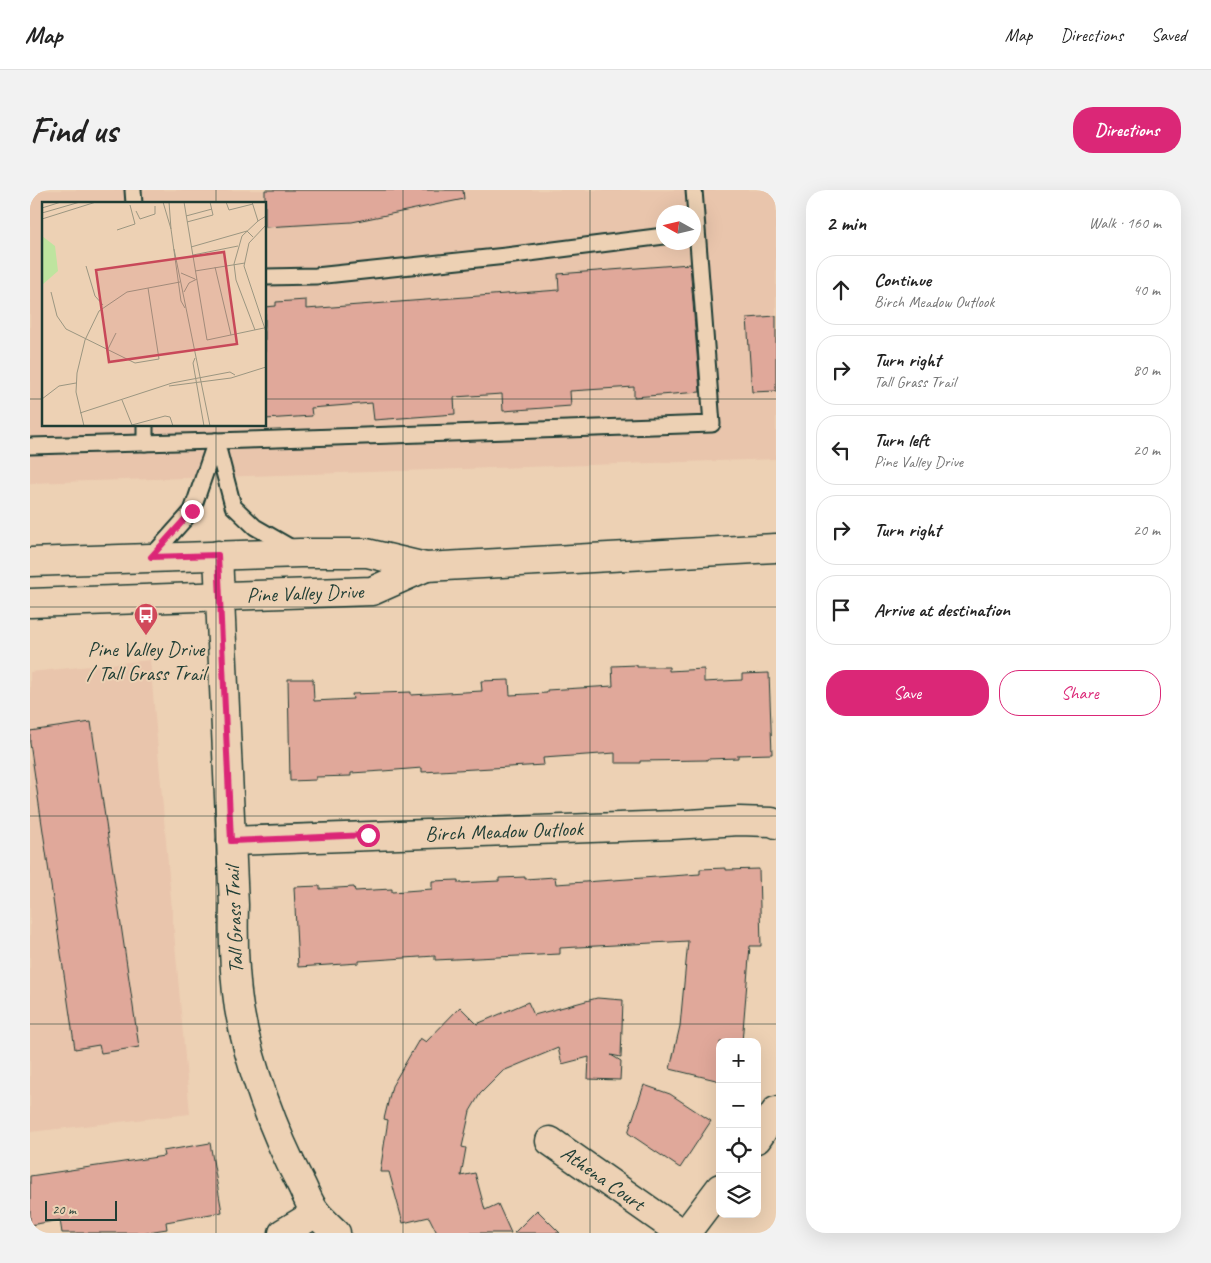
<!DOCTYPE html>
<meta charset="utf-8">
<style>
body{margin:0;font-family:Caveat,sans-serif;background:#f2f2f2;color:#222}
.controls{position:absolute;right:15px;bottom:15px;display:grid;overflow:hidden;border-radius:10px;box-shadow:0 5px 20px #0002}
.controls button{width:45px;height:45px;display:grid;place-items:center;padding:0;border:0;border-bottom:1px solid #e0e0e0;background:#fff;color:#222;font:25px sans-serif}
.compass{position:absolute;left:626px;top:15px;width:45px;height:45px;border-radius:50%;background:#fff;box-shadow:0 5px 20px #0002;rotate:278deg}
.scale{position:absolute;left:15px;bottom:12px;width:72px;box-sizing:border-box;padding-left:5px;border:2px solid #1f3d34;border-top:0;font-size:14px;line-height:18px;white-space:nowrap;color:#1f3d34;-webkit-text-stroke:4px #edd1b4;paint-order:stroke}
.stop{position:absolute;width:15px;height:15px;margin:-11px;border:4px solid #db2777;border-radius:50%;background:#fff}
.stop.end{background:#db2777;border-color:#fff;box-shadow:0 1px 5px #0008}
.list{margin:0;padding:0;list-style:none}
h2{display:flex;justify-content:space-between;align-items:center;height:65px;margin:0;padding:0 20px;font-size:21px}
h2 small{font-size:16px;font-weight:400;color:#767676}
.list li{display:grid;grid-template-columns:32px 1fr auto;gap:15px;align-items:center;box-sizing:border-box;height:70px;margin:0 10px 10px;padding:0 10px;border:1px solid #e0e0e0;border-radius:20px}
.list b{display:block;font-size:19px;white-space:nowrap}
.list p{margin:0;font-size:16px;white-space:nowrap;color:#767676}
.list em{font-size:16px;font-style:normal;color:#767676}
.actions{display:flex;gap:10px;padding:15px 20px}
.actions a{flex:1;padding:11px 0;border:1px solid #db2777;border-radius:20px;text-align:center;font-size:18px;color:#db2777}
.actions .main{background:#db2777;color:#fff}
.icon{flex:none;width:28px;height:28px;fill:none;stroke:currentColor;stroke-width:2;stroke-linecap:round;stroke-linejoin:round}
.map{position:relative;flex:none;width:746px;height:1043px;overflow:hidden;border-radius:20px}
header{display:flex;align-items:center;gap:30px;box-sizing:border-box;height:70px;padding:0 25px;background:#fff;border-bottom:1px solid #e0e0e0}
header strong{font-size:24px}
nav{display:flex;gap:28px;margin-inline-start:auto;font-size:18px}
.intro{display:flex;align-items:center;justify-content:space-between;box-sizing:border-box;height:120px;padding:0 30px}
h1{margin:0;font-size:35px}
.button{padding:12px 22px;border-radius:20px;background:#db2777;color:#fff;font-size:18px;font-weight:700}
main{display:flex;gap:30px;padding:0 30px}
aside{flex:1;background:#fff;border-radius:20px;box-shadow:0 5px 20px #0002}
.map>svg:first-child{display:block}
.built{fill:#e9c5ac;fill-rule:evenodd}
.building{fill:#e0a89a;stroke:#1f3d34}
.lines{fill:none;stroke-linecap:round;stroke-linejoin:round}
.service-casing{stroke:#1f3d34;stroke-width:19}
.minor-casing{stroke:#1f3d34;stroke-width:31}
.secondary-casing{stroke:#1f3d34;stroke-width:31}
.service{stroke:#edd1b4;stroke-width:15}
.minor{stroke:#edd1b4;stroke-width:28}
.secondary{stroke:#edd1b4;stroke-width:28}
.route{stroke:#db2777;stroke-width:6}
.grid{fill:none;stroke:#1f3d34;stroke-width:1;stroke-opacity:0.55}
.labels{text-anchor:middle;stroke-width:4;stroke-linejoin:round;paint-order:stroke}
.street-label{font-size:21px;fill:#1f3d34;stroke:#edd1b4}
.poi-label{font-size:21px;fill:#1f3d34;stroke:#edd1b4}
.inset-road{fill:none;stroke:#9b9681;stroke-width:1}
.view{fill:#c84859;fill-opacity:0.15;stroke:#c84859;stroke-width:2.5}
.inset-edge{fill:none;stroke:#1f3d34;stroke-width:2.5}
</style>
<header>
<strong>Map</strong>
<nav><a>Map</a><a>Directions</a><a>Saved</a></nav>
</header>
<div class="intro"><h1>Find us</h1><a class="button">Directions</a></div>
<main>
<div class="map">
<svg width="746" height="1043" viewBox="0 0 746 1043">
<rect width="100%" height="100%" fill="#edd1b4"/>
<filter id="ink" filterUnits="userSpaceOnUse"><feTurbulence type="fractalNoise" baseFrequency=".02" numOctaves="2"/><feDisplacementMap in="SourceGraphic" scale="10" xChannelSelector="R" yChannelSelector="G"/><feConvolveMatrix kernelMatrix="1 2 1 2 8 2 1 2 1" color-interpolation-filters="sRGB"/></filter>
<g filter="url(#ink)">
<g class="built">
<path d="M 0,0 L 746,0 L 746,269 L 0,293 ZM 14,14 L 235,14 L 235,235 L 14,235 ZM 634,22 L 664,22 L 664,52 L 634,52 Z"/>
<path d="M 120,470 L 160,924 L 0,942 L 0,482 Z"/>
</g>
<g class="building">
<path d="M 235,0 L 433,0 L 434,9 L 322,32 L 235,37 Z"/>
<path d="M 660,74 L 670,202 L 604,207 L 604,197 L 540,201 L 541,216 L 473,221 L 472,204 L 424,207 L 425,224 L 344,230 L 342,213 L 281,218 L 282,226 L 235,229 L 235,117 L 246,116 L 246,112 L 276,110 L 276,119 L 529,100 L 528,84 Z"/>
<path d="M 746,126 L 746,201 L 722,202 L 717,128 Z"/>
<path d="M 607,475 L 607,477 L 639,477 L 639,481 L 674,479 L 674,492 L 712,490 L 712,484 L 739,483 L 742,564 L 708,565 L 708,568 L 677,569 L 677,570 L 610,571 L 610,573 L 585,573 L 585,563 L 513,568 L 514,575 L 392,582 L 392,578 L 353,581 L 321,583 L 321,586 L 286,587 L 286,590 L 260,591 L 258,489 L 283,489 L 284,511 L 323,509 L 322,504 L 381,502 L 381,505 L 452,501 L 451,491 L 479,490 L 480,505 L 517,503 L 517,500 L 583,496 L 582,476 Z"/>
<path d="M 61,532 L 109,857 L 71,863 L 69,855 L 45,859 L 0,553 L 0,541 Z"/>
<path d="M 696,678 L 696,680 L 729,679 L 731,756 L 720,756 L 712,852 L 690,852 L 690,891 L 640,879 L 650,836 L 658,751 L 530,758 L 530,764 L 405,770 L 405,766 L 329,771 L 329,773 L 268,777 L 264,697 L 290,696 L 290,699 L 324,697 L 325,701 L 362,699 L 362,702 L 402,699 L 402,691 L 428,690 L 428,693 L 469,691 L 469,688 L 495,687 L 495,689 L 525,687 L 526,694 L 670,684 L 670,679 Z"/>
<path d="M 567,808 L 593,810 L 591,867 L 581,865 L 591,871 L 590,890 L 558,889 L 559,867 L 532,874 L 528,858 L 473,881 L 450,904 L 440,921 L 432,957 L 436,958 L 431,986 L 445,983 L 455,1020 L 468,1014 L 481,1043 L 407,1043 L 399,1027 L 373,1033 L 359,982 L 350,982 L 358,930 L 354,929 L 362,896 L 390,848 L 396,852 L 430,817 L 447,834 L 498,812 L 504,825 Z"/>
<path d="M 614,895 L 640,904 L 681,931 L 650,978 L 598,943 Z"/>
<path d="M 180,953 L 192,1022 L 136,1032 L 137,1039 L 111,1043 L 32,1043 L 30,1030 L 0,1035 L 0,986 L 134,966 L 133,961 Z"/>
<path d="M 507,1020 L 530,1043 L 484,1043 Z"/>
</g>
<g class="lines">
<defs>
<g id="service">
<path d="M 103,0 L 104,14"/>
<path d="M 235,87 L 286,86 L 476,66 L 634,46"/>
<path d="M 115,235 L 115,253"/>
<path d="M 186,251 L 203,316 L 225,337 L 265,360"/>
<path d="M 0,256 L 186,251 L 682,234 L 664,0"/>
<path d="M 121,367 L 162,321 L 186,251"/>
</g>
<g id="minor">
<path d="M 188,365 L 204,715 C 203,749 204,784 209,818 C 219,875 244,943 271,994 C 276,1004 280,1016 287,1024 C 293,1031 300,1037 306,1043"/>
<path d="M 201,651 L 643,635 L 709,631 L 742,632 L 746,634"/>
<path d="M 727,949 L 746,921"/>
<path d="M 520,951 L 651,1043"/>
<path d="M 253,1043 L 286,1023"/>
<path d="M 656,1043 L 690,998"/>
</g>
<g id="secondary">
<path d="M 0,372 L 270,363 L 337,363 L 396,377 L 746,358"/>
<path d="M 0,413 L 342,401 L 396,377"/>
</g>
</defs>
<use href="#service" class="service-casing"/>
<use href="#minor" class="minor-casing"/>
<use href="#secondary" class="secondary-casing"/>
<use href="#service" class="service"/>
<use href="#minor" class="minor"/>
<use href="#secondary" class="secondary"/>
</g>
</g>
<g class="lines" filter="url(#ink)">
<path class="route" d="M 162,321 L 121,367 L 188,365 L 201,651 L 338,645"/>
</g>
<path class="grid" d="M 186,0 L 186,14M 373,0 L 373,1043M 560,0 L 560,1043M 0,209 L 14,209M 235,209 L 746,209M 186,235 L 186,1043M 0,417 L 746,417M 0,626 L 746,626M 0,834 L 746,834"/>
<defs>
<symbol id="bus-pin" viewBox="-11 -11 22 30"><path d="M0 17L-7.5 6A9.5 9.5 0 1 1 7.5 6Z" fill="#d1495b" stroke="#edd1b4"/><path d="M-5-6H5V4H4V6H2V4H-2V6H-4V4H-5ZM-3.5-4V0h7V-4ZM-3.5 1.2v1.5H-2V1.2ZM2 1.2v1.5H3.5V1.2Z" fill="#fff"/></symbol>
</defs>
<g fill-rule="evenodd">
<use href="#bus-pin" x="102" y="411" width="28" height="38"/>
</g>
<g class="labels">
<g class="street-label">
<text transform="translate(275 403) rotate(-2)" y="7">Pine Valley Drive</text>
<text transform="translate(474 641) rotate(-2)" y="7">Birch Meadow Outlook</text>
<text transform="translate(204 730) rotate(-92)" y="7">Tall Grass Trail</text>
<text transform="translate(573 988) rotate(35)" y="7">Athena Court</text>
</g>
<g class="poi-label">
<text x="116" y="466">Pine Valley Drive<tspan x="116" dy="24">/ Tall Grass Trail</tspan></text>
</g>
</g>
<g transform="translate(12 12)">
<rect width="224" height="224" fill="#edd1b4"/>
<path d="M 0,34 L 13,44 L 16,69 L 0,83 Z" fill="#bee49f"/>
<path class="inset-road" d="M 121,0 L 129,27 L 139,99 L 143,106M 127,0 L 129,27M 142,0 L 165,138 L 222,126M 184,0 L 187,8 L 211,2M 210,0 L 216,19 L 224,14M 0,6 L 19,0M 94,9 L 98,17 L 113,12 L 113,4M 0,11 L 38,0M 144,14 L 170,7M 0,17 L 54,0M 145,20 L 171,13 L 168,0M 224,23 L 207,41 L 202,64 L 224,130M 75,28 L 93,22 L 88,3M 149,45 L 205,29 L 211,35M 132,47 L 168,224M 151,53 L 196,44M 44,64 L 53,94 L 61,103M 173,65 L 189,133M 153,69 L 203,61M 139,71 L 153,77M 9,90 L 15,114 L 24,127 L 93,161 L 117,157 L 106,86M 142,90 L 147,81 L 155,77M 213,128 L 194,78 L 192,62 L 200,34 L 216,19M 65,149 L 74,131M 153,156 L 151,161 L 162,224M 127,184 L 189,176 L 224,165M 0,197 L 17,184 L 34,181M 80,198 L 90,223 L 123,214 L 128,215 L 131,224M 38,211 L 130,181 L 188,170 L 193,173M 42,224 L 34,190 L 35,171 L 43,138 L 57,109 L 85,90 L 138,80"/>
<path class="view" d="M 182,50 L 195,142 L 67,160 L 54,68 Z"/>
<rect width="224" height="224" class="inset-edge"/>
</g>
</svg>
<div class="controls">
<button>+</button>
<button>−</button>
<button><svg class="icon" aria-label="locate" viewBox="0 0 24 24"><circle cx="12" cy="12" r="6"/><path d="M12 2v4M12 18v4M2 12h4M18 12h4"/></svg></button>
<button><svg class="icon" aria-label="layers" viewBox="0 0 24 24"><path d="M12 4l9 5-9 5-9-5zM3 14l9 5 9-5"/></svg></button>
</div>
<svg class="compass" viewBox="-18 -18 36 36"><path d="M0-13l5 13h-10z" fill="#e53935"/><path d="M0 13l5-13h-10z" fill="#767676"/></svg>
<div class="scale">20 m</div>
<div class="stop" style="left:338px;top:645px"></div>
<div class="stop end" style="left:162px;top:321px"></div>
</div>
<aside>
<h2>2 min<small>Walk · 160 m</small></h2>
<ul class="list">
<li><svg class="icon" aria-label="ahead" viewBox="0 0 24 24"><path d="M12 20V5M6 11l6-6 6 6"/></svg><div><b>Continue</b><p>Birch Meadow Outlook</p></div><em>40 m</em></li>
<li><svg class="icon" aria-label="right" viewBox="0 0 24 24"><path d="M7 20v-9h11M14 6l5 5-5 5"/></svg><div><b>Turn right</b><p>Tall Grass Trail</p></div><em>80 m</em></li>
<li><svg class="icon" aria-label="left" viewBox="0 0 24 24"><path d="M17 20v-9H6M10 6l-5 5 5 5"/></svg><div><b>Turn left</b><p>Pine Valley Drive</p></div><em>20 m</em></li>
<li><svg class="icon" aria-label="right" viewBox="0 0 24 24"><path d="M7 20v-9h11M14 6l5 5-5 5"/></svg><div><b>Turn right</b></div><em>20 m</em></li>
<li><svg class="icon" aria-label="arrive" viewBox="0 0 24 24"><path d="M6 21V4h12l-3 4 3 4H6"/></svg><div><b>Arrive at destination</b></div></li>
</ul>
<div class="actions"><a class="main">Save</a><a>Share</a></div>
</aside>
</main>
